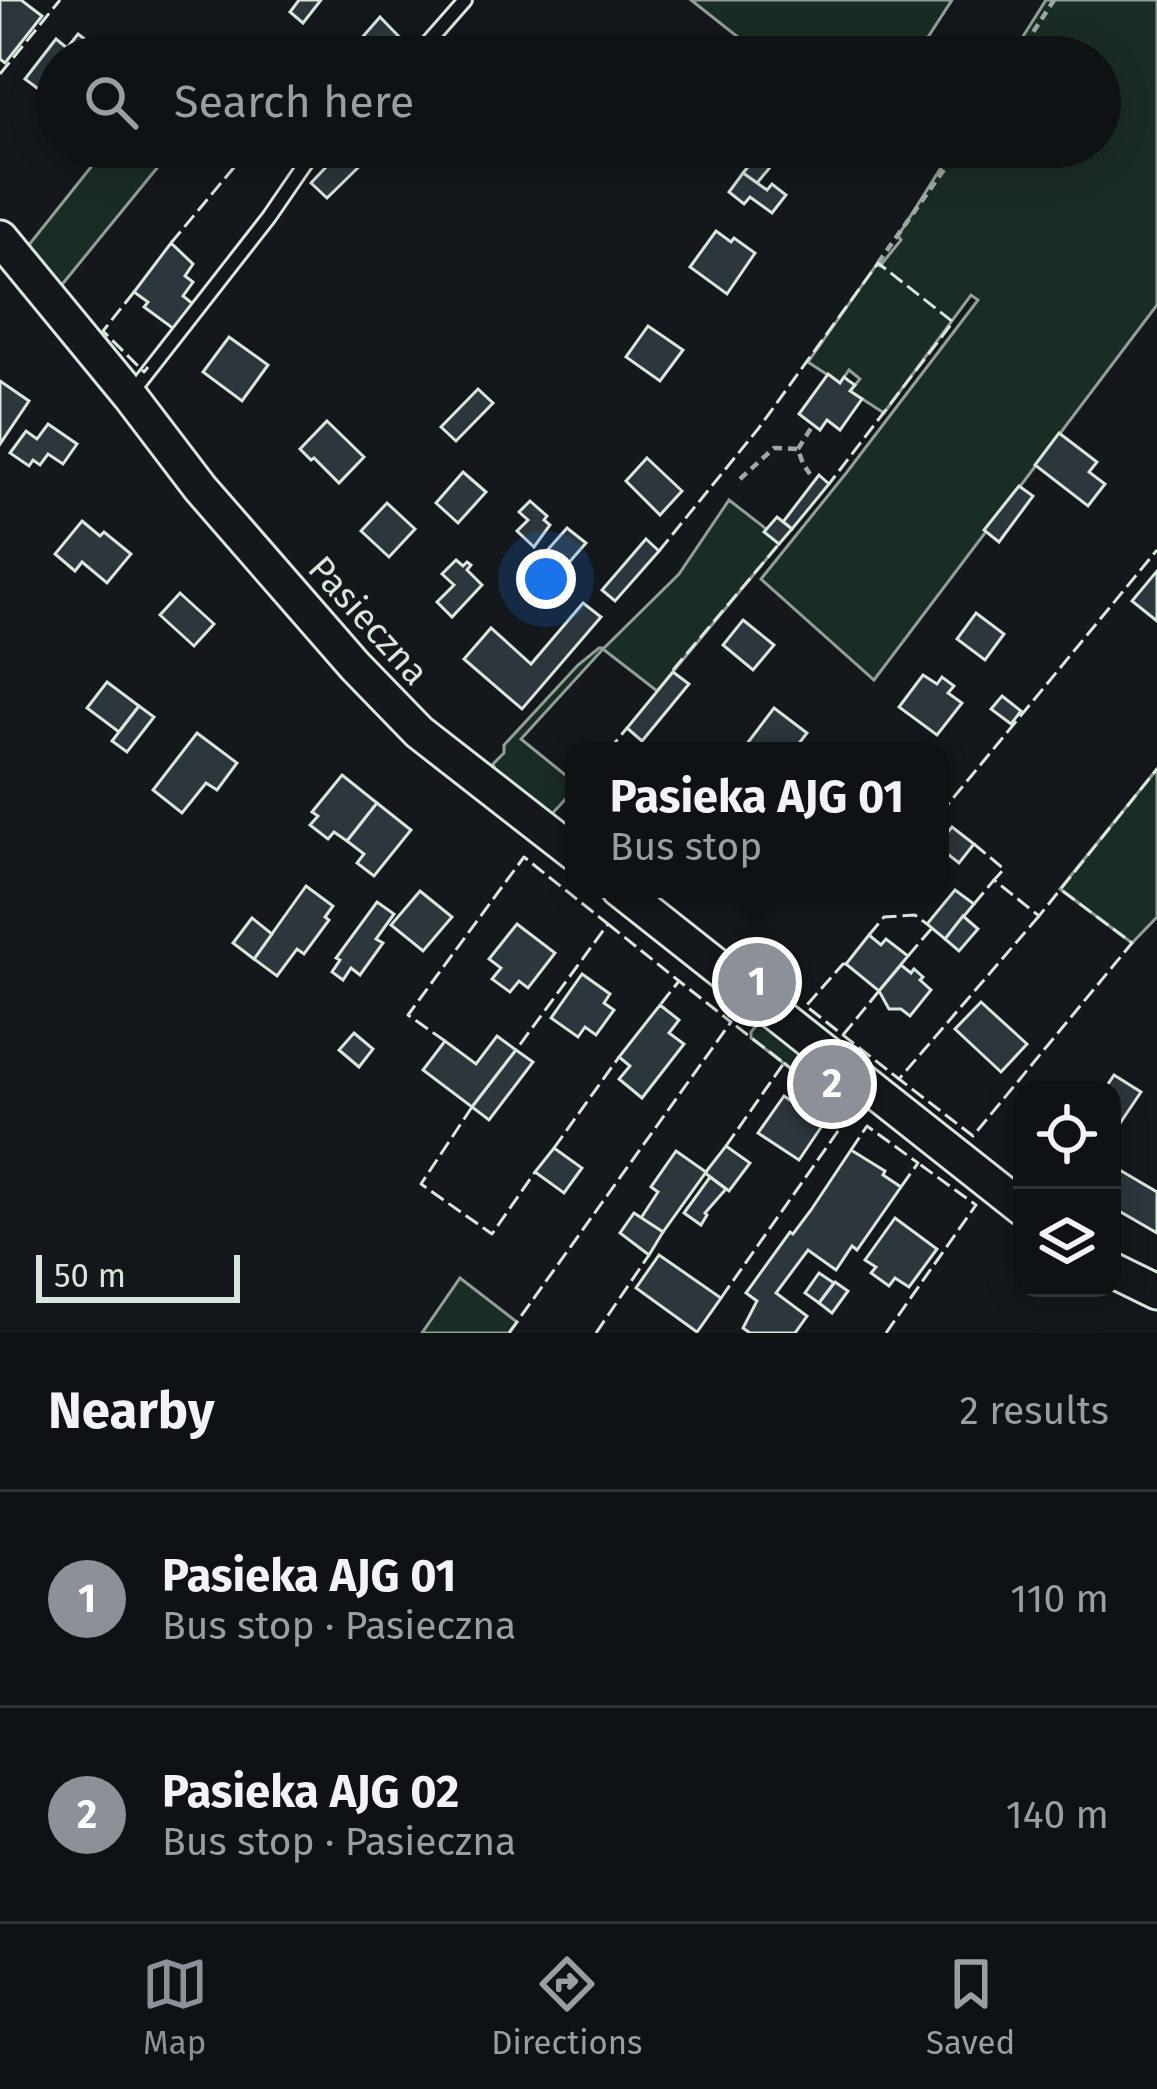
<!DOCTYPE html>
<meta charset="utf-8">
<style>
body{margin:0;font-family:"Fira Sans",sans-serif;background:#181b1e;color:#f1f3f6}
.controls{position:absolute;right:36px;bottom:36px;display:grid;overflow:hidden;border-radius:24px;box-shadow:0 6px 30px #0003}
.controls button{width:108px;height:108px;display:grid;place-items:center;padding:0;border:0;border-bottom:3px solid #2f3234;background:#0f1215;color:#f1f3f6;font:60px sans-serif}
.scale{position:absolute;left:36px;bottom:30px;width:204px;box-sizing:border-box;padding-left:12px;border:6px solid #d8e6dc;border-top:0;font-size:33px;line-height:42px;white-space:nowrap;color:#d8e6dc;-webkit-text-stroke:9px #14181c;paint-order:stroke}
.you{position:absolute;left:546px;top:579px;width:42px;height:42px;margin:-30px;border:9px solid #fff;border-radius:50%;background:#1a73e8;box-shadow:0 0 0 18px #1a73e833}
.badge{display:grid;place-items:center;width:78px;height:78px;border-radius:50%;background:#8c9099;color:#fff;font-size:39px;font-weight:700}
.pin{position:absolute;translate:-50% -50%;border:6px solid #fff;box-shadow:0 3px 12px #0006}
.popup{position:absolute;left:565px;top:742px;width:384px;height:156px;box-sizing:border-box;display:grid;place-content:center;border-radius:24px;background:#0f1215;filter:drop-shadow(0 3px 9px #0005);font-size:39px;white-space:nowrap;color:#9b9ea0}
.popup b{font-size:45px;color:#f1f3f6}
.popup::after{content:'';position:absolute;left:50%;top:100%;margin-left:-24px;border:24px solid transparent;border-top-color:#0f1215}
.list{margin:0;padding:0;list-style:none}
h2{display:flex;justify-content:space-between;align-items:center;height:156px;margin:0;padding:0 48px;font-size:51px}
h2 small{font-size:39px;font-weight:400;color:#9b9ea0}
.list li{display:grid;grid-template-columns:78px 1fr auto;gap:36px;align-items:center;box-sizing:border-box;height:216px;padding:0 48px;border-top:3px solid #2f3234}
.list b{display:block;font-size:45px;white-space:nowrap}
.list p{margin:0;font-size:39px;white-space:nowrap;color:#9b9ea0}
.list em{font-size:39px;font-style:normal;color:#9b9ea0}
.icon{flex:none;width:66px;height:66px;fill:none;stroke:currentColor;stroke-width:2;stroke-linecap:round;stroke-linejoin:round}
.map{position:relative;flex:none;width:1157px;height:1333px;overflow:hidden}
.search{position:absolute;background:#0f1215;box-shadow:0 6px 30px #0003;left:36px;right:36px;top:36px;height:132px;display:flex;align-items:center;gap:30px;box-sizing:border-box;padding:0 42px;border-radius:66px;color:#9b9ea0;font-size:45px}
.sheet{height:588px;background:#0f1215}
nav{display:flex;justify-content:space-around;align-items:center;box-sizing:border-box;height:168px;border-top:3px solid #2f3234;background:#0f1215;font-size:33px;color:#9b9ea0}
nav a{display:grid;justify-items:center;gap:6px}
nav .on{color:#8c9099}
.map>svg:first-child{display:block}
.green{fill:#1a2d24;stroke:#939e99;stroke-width:3}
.building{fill:#2c363c;stroke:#d8e6dc;stroke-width:3}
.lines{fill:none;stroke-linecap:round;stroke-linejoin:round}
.lane-casing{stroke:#d8e6dc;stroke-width:18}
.secondary-casing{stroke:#d8e6dc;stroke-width:39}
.path{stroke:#9da8a2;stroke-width:4.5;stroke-dasharray:9 6;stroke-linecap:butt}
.lane{stroke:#14181c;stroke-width:12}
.secondary{stroke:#14181c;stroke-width:33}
.fence{stroke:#d8e6dc;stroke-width:3;stroke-dasharray:15 6;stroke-linecap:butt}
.labels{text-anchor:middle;stroke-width:9;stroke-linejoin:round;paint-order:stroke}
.street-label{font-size:36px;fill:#d8e6dc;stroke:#14181c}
</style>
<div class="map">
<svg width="1157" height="1333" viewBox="0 0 1157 1333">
<rect width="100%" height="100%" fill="#14181c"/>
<g class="green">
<path d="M 691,0 L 952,0 L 915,57 L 880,57 L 859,43 L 847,57 L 763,57 Z"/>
<path d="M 1046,0 L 1157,0 L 1157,305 L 874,680 L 761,579 L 847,472 L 978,300 L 971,295 L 884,413 L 850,391 L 860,379 L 849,370 L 840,383 L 808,362 L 877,264 L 880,266 L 901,240 L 898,236 L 954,147 L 1100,147 L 1100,57 L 1010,57 Z"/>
<path d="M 107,147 L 153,147 L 166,157 L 60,287 L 28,246 Z"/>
<path d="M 729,500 L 765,528 L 779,544 L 657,691 L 603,649 L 521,739 L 574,782 L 574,790 L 549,817 L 496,773 L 493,764 L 504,753 L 504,745 L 578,665 L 599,648 L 604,648 L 679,574 Z"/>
<path d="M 1157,769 L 1157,917 L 1132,943 L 1060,889 Z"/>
<path d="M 760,1021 L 841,1087 L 845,1093 L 839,1106 L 751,1038 L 751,1032 Z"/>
<path d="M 460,1278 L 517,1322 L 509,1333 L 422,1333 Z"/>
</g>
<g class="building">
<path d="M 0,0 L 21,0 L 42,16 L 5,63 L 0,59 Z"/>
<path d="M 299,0 L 321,0 L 303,23 L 290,12 Z"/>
<path d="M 380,17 L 412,50 L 406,57 L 345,57 Z"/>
<path d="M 78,34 L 94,46 L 86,57 L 57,57 L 57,103 L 25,79 L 56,39 L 67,48 Z"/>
<path d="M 345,147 L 373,147 L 376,150 L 327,198 L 311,183 Z"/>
<path d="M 764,147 L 787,147 L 757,183 L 743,173 Z"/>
<path d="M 743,173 L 767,190 L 772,184 L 786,195 L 772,213 L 750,197 L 744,204 L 729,192 Z"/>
<path d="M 716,231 L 731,242 L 734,238 L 755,253 L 727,294 L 690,267 Z"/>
<path d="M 171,243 L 193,264 L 185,276 L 193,282 L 183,296 L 193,304 L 174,329 L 144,307 L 148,302 L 134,292 Z"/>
<path d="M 648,326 L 683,350 L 660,381 L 626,357 Z"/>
<path d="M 229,337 L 268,365 L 242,401 L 203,372 Z"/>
<path d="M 828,374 L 840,383 L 844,377 L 849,381 L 855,385 L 850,391 L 862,399 L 840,430 L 827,420 L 820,430 L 799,414 Z"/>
<path d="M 0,381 L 29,401 L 0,444 Z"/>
<path d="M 478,389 L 493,403 L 456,441 L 441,427 Z"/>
<path d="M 327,421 L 364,457 L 339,483 L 314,458 L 311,460 L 300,449 Z"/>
<path d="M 48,424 L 77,444 L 63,464 L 48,454 L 40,465 L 33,460 L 29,466 L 10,453 L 26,431 L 37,439 Z"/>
<path d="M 1059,433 L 1097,462 L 1089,472 L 1105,484 L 1088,506 L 1035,465 Z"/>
<path d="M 647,458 L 682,491 L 660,515 L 626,481 Z"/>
<path d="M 463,472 L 486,492 L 458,523 L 436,503 Z"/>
<path d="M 819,475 L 829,484 L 792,529 L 783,522 Z"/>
<path d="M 1019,486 L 1033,496 L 999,542 L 984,530 Z"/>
<path d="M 530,501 L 547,516 L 544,520 L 550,525 L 534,547 L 517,531 L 528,520 L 519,512 Z"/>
<path d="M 387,503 L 415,529 L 389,557 L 361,531 Z"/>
<path d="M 777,517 L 792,529 L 779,544 L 764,532 Z"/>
<path d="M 82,521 L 100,536 L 104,532 L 131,554 L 107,583 L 82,562 L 75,571 L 55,554 Z"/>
<path d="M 567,528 L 586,543 L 553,581 L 534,565 Z"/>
<path d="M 646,539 L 659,551 L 615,601 L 602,590 Z"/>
<path d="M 456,560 L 463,566 L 467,562 L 471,565 L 467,570 L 482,585 L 452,617 L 437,602 L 454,585 L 442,574 Z"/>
<path d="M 1157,571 L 1157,621 L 1132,601 Z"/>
<path d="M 180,593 L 214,624 L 194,646 L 160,615 Z"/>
<path d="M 583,603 L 601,617 L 522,709 L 464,659 L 491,628 L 531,664 Z"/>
<path d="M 976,613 L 1004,634 L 985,660 L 957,639 Z"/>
<path d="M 743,620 L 774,645 L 753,670 L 723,645 Z"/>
<path d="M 673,672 L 689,684 L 642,741 L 627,728 Z"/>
<path d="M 923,675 L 937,684 L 942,677 L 954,686 L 948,693 L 962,703 L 937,735 L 899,707 Z"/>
<path d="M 107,682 L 139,706 L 119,732 L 87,708 Z"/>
<path d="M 1002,696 L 1021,711 L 1011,724 L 991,709 Z"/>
<path d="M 139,706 L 154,717 L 127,752 L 112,741 Z"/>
<path d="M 774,708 L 807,733 L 793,751 L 755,751 L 746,745 Z"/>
<path d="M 197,733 L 237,763 L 217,790 L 206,783 L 182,813 L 153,790 Z"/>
<path d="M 342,775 L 377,803 L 347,841 L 334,832 L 328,839 L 310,825 L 318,816 L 312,812 Z"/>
<path d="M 377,803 L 411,830 L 374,876 L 357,863 L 364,854 L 347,841 Z"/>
<path d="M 952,827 L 974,844 L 959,863 L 940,848 L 940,842 Z"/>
<path d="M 306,886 L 333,906 L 325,917 L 329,920 L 304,954 L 297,949 L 277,976 L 254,959 Z"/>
<path d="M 955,890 L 974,904 L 945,939 L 927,924 Z"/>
<path d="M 420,891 L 452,917 L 423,951 L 391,925 Z"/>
<path d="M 377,902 L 394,914 L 376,939 L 383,943 L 360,975 L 351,968 L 343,980 L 332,972 L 340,960 L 336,958 Z"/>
<path d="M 963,916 L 978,929 L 959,951 L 945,939 Z"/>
<path d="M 252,918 L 272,934 L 254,959 L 233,943 Z"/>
<path d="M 517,924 L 555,953 L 528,988 L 519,981 L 510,992 L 492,979 L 501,968 L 489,959 Z"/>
<path d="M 869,935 L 881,945 L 886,939 L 908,956 L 879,991 L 846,964 Z"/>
<path d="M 901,965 L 911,973 L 914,969 L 923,977 L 920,980 L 931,990 L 910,1016 L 901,1009 L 889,1009 L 879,991 Z"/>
<path d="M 582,974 L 610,994 L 604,1003 L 614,1010 L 596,1035 L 585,1027 L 578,1037 L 551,1018 Z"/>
<path d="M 981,1002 L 1027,1044 L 1001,1072 L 955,1029 Z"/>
<path d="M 660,1005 L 679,1020 L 669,1033 L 684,1044 L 642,1098 L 619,1079 L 630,1066 L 619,1057 Z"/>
<path d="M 354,1033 L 373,1049 L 359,1067 L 339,1050 Z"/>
<path d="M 497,1036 L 516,1050 L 472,1107 L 423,1070 L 445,1041 L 476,1064 Z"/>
<path d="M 516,1050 L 533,1062 L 489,1120 L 472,1107 Z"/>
<path d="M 1114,1075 L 1141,1092 L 1112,1135 L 1112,1090 L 1104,1090 Z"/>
<path d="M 784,1096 L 824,1123 L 799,1160 L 758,1133 Z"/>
<path d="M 726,1146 L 750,1163 L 729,1191 L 705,1173 Z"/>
<path d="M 554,1148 L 582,1168 L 564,1193 L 535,1172 Z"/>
<path d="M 851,1150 L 885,1171 L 883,1175 L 901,1187 L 857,1250 L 852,1246 L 836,1270 L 808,1250 L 776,1293 L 807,1316 L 795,1333 L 750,1333 L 743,1328 L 757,1301 L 746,1293 L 790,1232 L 793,1234 L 811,1210 Z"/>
<path d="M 676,1151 L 706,1172 L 663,1232 L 641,1218 L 658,1192 L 651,1187 Z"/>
<path d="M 1118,1169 L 1157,1192 L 1157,1233 L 1112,1207 L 1112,1179 Z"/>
<path d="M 710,1177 L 726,1189 L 705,1213 L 707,1215 L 701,1225 L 684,1213 Z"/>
<path d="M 634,1213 L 663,1232 L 649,1255 L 620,1233 Z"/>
<path d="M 895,1218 L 937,1249 L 909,1287 L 895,1278 L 889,1286 L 871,1273 L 876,1267 L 865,1260 Z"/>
<path d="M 659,1255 L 721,1298 L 697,1332 L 636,1288 Z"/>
<path d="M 819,1273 L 834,1283 L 819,1303 L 805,1293 Z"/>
<path d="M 835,1282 L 848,1291 L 832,1313 L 819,1303 Z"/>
</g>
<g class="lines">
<defs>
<g id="lane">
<path d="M 415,57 L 465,0"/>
<path d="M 130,395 L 269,217 L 317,147"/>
</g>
<g id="secondary">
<path d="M 0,238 L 130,396 L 200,488 L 355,666 L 419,732 L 574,853"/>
<path d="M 619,889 L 1022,1208"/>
<path d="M 1112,1270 L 1157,1292"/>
</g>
</defs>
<use href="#lane" class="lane-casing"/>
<use href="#secondary" class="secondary-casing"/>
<g class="path">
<path d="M 1017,57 L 1054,0"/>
<path d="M 878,263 L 960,147"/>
<path d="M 798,449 L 813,425"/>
<path d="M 740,479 L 774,448 L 798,449 L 803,464 L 810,474"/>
</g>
<use href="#lane" class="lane"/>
<use href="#secondary" class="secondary"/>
<g class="fence">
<path d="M 0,74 L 60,0"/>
<path d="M 171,243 L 251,147"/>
<path d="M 134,292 L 103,331 L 144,372 L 148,367"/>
<path d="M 659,551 L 758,429 L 878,263 L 953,322 L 829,484"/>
<path d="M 673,670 L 779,544"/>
<path d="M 608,751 L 627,728"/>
<path d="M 940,814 L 1157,550"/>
<path d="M 974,844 L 1004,869 L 994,880 L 1039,916 L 1157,769"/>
<path d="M 974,904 L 994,880"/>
<path d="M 1039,916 L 899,1079 L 973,1136 L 1132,943 L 1060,889"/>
<path d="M 608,924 L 679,981 L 660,1005"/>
<path d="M 869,935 L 884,917 L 915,915 L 927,924"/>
<path d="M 908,956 L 932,928"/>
<path d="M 846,964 L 843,964 L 806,1006 L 899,1079"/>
<path d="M 843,1035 L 879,991"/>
<path d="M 445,1041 L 408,1015 L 524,857 L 608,924 L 516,1050"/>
<path d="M 472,1107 L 421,1184 L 492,1234 L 535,1172"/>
<path d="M 726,1146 L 784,1063 L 731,1022"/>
<path d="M 554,1148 L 619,1057"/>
<path d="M 851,1150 L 867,1126 L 918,1163 L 901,1187"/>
<path d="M 721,1298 L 850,1114 L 784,1063"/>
<path d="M 509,1333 L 731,1022 L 679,981"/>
<path d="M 596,1333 L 649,1255"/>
<path d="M 886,1333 L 976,1205 L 918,1163"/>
</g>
</g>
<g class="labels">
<g class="street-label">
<text transform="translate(369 620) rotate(48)" y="13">Pasieczna</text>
</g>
</g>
</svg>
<div class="controls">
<button><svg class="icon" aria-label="locate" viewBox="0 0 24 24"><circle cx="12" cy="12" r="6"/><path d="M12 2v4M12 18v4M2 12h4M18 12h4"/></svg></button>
<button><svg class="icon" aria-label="layers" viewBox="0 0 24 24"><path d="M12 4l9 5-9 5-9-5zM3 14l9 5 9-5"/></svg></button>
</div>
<div class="scale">50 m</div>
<div class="you"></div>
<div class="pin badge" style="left:757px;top:982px">1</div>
<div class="popup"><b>Pasieka AJG 01</b>Bus stop</div>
<div class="pin badge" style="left:832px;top:1084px">2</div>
<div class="search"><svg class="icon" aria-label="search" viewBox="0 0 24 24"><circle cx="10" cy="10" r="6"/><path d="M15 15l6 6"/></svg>Search here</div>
</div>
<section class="sheet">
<h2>Nearby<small>2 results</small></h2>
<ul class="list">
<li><span class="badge">1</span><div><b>Pasieka AJG 01</b><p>Bus stop · Pasieczna</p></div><em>110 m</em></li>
<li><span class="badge">2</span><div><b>Pasieka AJG 02</b><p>Bus stop · Pasieczna</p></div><em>140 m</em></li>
</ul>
</section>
<nav>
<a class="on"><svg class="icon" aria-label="map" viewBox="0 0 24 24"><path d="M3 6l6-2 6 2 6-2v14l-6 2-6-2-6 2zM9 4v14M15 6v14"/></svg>Map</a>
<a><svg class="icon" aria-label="directions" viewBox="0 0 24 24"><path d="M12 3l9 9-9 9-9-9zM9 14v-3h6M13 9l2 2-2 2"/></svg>Directions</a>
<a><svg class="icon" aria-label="saved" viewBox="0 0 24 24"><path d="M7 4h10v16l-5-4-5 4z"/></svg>Saved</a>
</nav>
